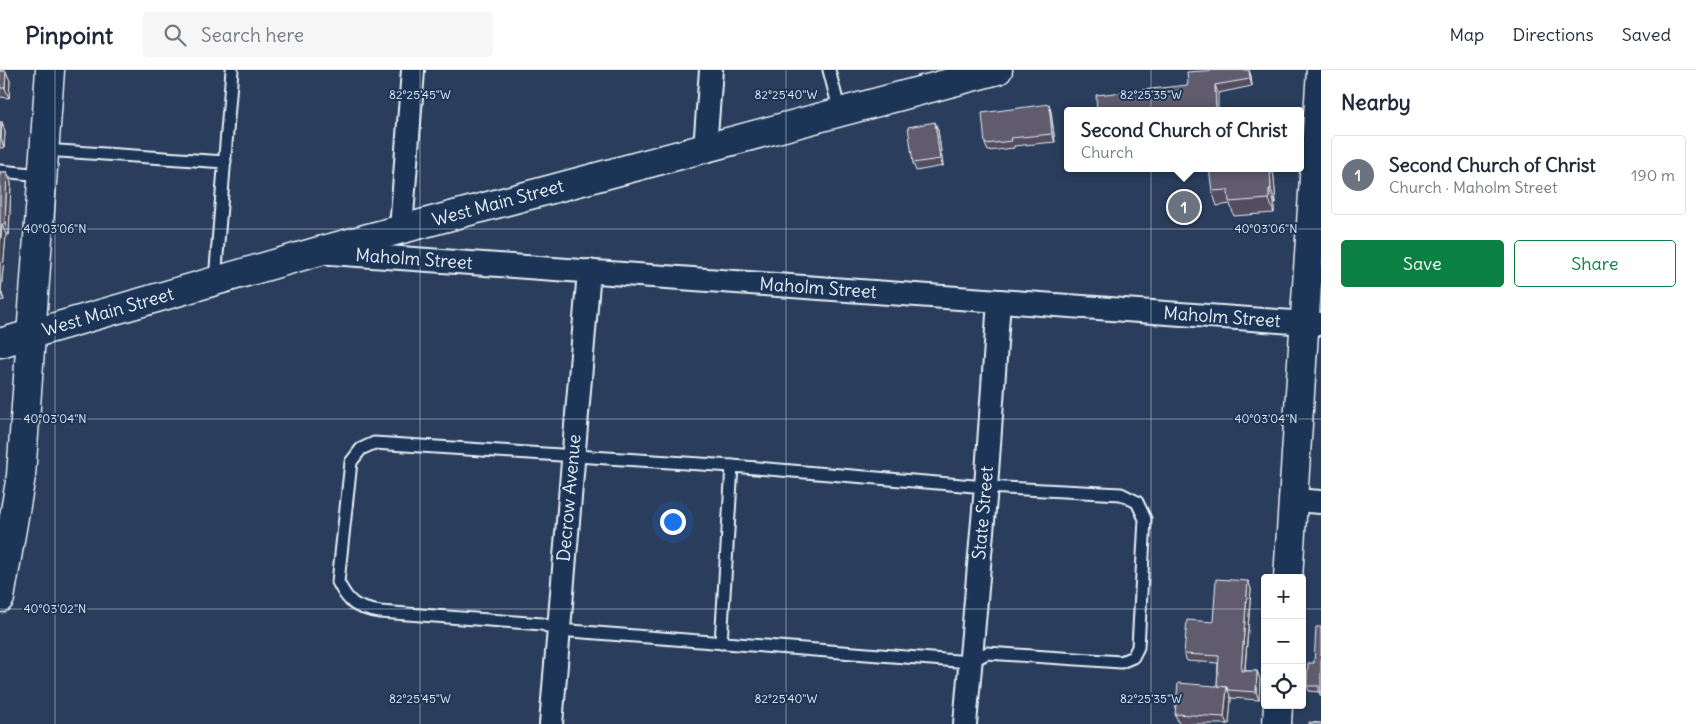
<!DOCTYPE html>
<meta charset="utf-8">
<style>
body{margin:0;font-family:Delius,sans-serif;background:#f6f6f7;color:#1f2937}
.controls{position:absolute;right:15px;bottom:15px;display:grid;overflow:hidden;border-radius:5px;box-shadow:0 1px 4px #0004}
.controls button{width:45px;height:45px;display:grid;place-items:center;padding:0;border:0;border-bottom:1px solid #e0e1e3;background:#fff;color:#1f2937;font:25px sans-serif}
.you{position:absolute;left:672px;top:451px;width:18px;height:18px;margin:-12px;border:4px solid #fff;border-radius:50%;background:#1a73e8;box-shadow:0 0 0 8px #1a73e833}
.badge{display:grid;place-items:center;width:32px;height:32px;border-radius:50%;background:#0b8043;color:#fff;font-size:16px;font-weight:700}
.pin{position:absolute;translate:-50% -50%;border:2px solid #fff;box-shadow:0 1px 5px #0006}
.popup{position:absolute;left:1064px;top:37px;width:240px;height:65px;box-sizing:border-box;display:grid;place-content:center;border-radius:5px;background:#fff;filter:drop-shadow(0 1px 4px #0005);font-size:16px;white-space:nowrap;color:#747a83}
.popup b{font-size:19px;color:#1f2937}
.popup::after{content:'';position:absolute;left:50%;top:100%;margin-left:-10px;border:10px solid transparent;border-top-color:#fff}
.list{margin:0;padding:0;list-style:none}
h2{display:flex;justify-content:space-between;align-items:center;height:65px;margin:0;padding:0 20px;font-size:21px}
h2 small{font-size:16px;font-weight:400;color:#747a83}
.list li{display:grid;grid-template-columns:32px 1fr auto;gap:15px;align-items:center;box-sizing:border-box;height:80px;margin:0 10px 10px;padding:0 10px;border:1px solid #e0e1e3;border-radius:5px}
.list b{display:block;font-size:19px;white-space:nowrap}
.list p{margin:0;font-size:16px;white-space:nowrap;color:#747a83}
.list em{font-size:16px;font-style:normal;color:#747a83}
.actions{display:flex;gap:10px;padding:15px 20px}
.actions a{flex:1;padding:11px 0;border:1px solid #0b8043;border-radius:5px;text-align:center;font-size:18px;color:#0b8043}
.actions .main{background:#0b8043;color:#fff}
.icon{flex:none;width:28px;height:28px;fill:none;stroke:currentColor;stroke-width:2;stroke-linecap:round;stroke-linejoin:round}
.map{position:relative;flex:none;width:1321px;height:654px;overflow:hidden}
header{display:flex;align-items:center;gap:30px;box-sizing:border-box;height:70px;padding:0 25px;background:#fff;border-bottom:1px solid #e0e1e3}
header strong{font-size:24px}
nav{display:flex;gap:28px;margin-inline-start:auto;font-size:18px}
.search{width:350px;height:45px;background:#f6f6f7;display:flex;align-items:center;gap:12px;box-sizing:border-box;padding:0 18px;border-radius:5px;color:#747a83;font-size:19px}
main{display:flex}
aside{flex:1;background:#fff}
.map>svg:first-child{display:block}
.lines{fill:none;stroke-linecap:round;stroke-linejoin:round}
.lane-casing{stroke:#e8f1f8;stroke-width:15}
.street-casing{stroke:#e8f1f8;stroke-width:26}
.secondary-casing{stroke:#e8f1f8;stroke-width:31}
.lane{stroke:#1d3557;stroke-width:11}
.street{stroke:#1d3557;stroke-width:22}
.secondary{stroke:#1d3557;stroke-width:28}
.wall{fill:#534e5f;stroke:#e8f1f8}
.shaded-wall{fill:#43404d;stroke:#e8f1f8}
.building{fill:#605b6e;stroke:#e8f1f8}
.ticks{fill:none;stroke:#e8f1f8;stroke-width:1;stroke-opacity:0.45}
.labels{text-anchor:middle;stroke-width:4;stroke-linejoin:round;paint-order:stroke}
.street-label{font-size:18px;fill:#e8f1f8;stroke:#1d3557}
.ticks-label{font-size:12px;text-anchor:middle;fill:#e8f1f8;stroke:#1d3557;stroke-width:4;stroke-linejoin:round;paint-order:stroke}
</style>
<header>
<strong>Pinpoint</strong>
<div class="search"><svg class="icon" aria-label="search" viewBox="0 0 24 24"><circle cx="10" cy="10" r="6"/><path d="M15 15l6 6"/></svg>Search here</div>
<nav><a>Map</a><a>Directions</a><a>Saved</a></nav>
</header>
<main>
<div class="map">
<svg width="1321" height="654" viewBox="0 0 1321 654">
<rect width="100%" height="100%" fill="#2a3d5c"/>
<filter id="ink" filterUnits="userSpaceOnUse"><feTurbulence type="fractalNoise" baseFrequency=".02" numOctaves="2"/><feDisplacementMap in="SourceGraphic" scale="10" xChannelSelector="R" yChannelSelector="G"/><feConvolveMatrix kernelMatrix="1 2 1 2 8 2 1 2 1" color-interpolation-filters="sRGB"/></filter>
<g filter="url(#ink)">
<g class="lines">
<defs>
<g id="lane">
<path d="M 829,0 L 840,42"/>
<path d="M 44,80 L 225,92"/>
<path d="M 0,101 L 42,105"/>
<path d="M 215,210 L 232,0"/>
<path d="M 374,373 L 732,396 L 986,417 L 1121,424 L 1137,432 L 1145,449 L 1138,577 L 1133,587 L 1121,592 L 987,583 L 970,592 L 558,560 L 542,554 L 380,542 C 356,538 349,534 338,512 L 351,392 L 361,379 Z"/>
<path d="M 721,573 L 732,396"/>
</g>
<g id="street">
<path d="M 705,78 L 711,0"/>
<path d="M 401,159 L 413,0"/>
<path d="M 330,183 L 1321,254"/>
<path d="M 1294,430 L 1321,432"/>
<path d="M 551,654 L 589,201"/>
<path d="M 965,654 L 986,417 L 999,231"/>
</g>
<g id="secondary">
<path d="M 0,273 L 316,182 L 998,0"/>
<path d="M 1288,508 L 1321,0"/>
<path d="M 0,528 L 21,406 L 50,0"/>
<path d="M 1277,654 L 1278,635"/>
</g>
</defs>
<use href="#lane" class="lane-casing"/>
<use href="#street" class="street-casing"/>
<use href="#secondary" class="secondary-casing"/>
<use href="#lane" class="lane"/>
<use href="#street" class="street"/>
<use href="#secondary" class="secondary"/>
</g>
<g class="wall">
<path d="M 0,0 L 5,0 L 5,1 L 10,11 L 9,28 L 0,27 Z"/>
<path d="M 1218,0 L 1249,0 L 1251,6 L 1252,16 L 1218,23 L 1188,15 Z"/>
<path d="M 1049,34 L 1051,42 L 1055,72 L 1014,76 L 1014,78 L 988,81 L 985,74 Z"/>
<path d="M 0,52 L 2,52 L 5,62 L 4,78 L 0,78 Z"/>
<path d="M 938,60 L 943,96 L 916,101 L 913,93 Z"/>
<path d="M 1273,98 L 1276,133 L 1274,133 L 1274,143 L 1234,146 L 1230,134 L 1217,136 L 1212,121 Z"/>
<path d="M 0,102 L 7,102 L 11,113 L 9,165 L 6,165 L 1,221 L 4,230 L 0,231 Z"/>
<path d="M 1248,511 L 1251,519 L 1245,601 L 1257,601 L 1260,609 L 1259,630 L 1231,628 L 1229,654 L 1179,654 L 1175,644 L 1217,616 L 1218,593 L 1187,591 L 1184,584 Z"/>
<path d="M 1321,557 L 1321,627 L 1319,622 L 1309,621 L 1307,616 L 1314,593 Z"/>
</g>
<g class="shaded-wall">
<path d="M 1249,0 L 1251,6 L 1252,16 L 1250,9 Z"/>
<path d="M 6,1 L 10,11 L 9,28 L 5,18 Z"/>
<path d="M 1215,15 L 1218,23 L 1218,41 L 1216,41 Z"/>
<path d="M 1049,34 L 1051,42 L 1055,72 L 1052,64 Z"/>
<path d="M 2,52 L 5,62 L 4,78 L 1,68 Z"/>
<path d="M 935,52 L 938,60 L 943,96 L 940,89 Z"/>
<path d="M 1270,98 L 1273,98 L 1276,133 L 1271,119 Z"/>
<path d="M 7,102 L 11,113 L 9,165 L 5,154 Z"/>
<path d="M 1269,119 L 1274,133 L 1274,143 L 1269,129 Z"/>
<path d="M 2,154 L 6,165 L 1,221 L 4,230 L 0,221 L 0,177 Z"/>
<path d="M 1248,511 L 1251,519 L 1244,608 L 1241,601 Z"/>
<path d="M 1257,601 L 1260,609 L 1259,630 L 1256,622 Z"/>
<path d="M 1227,617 L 1231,629 L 1229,654 L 1227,654 L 1224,647 Z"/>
</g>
<g class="building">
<path d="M 0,0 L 1,0 L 1,1 L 6,1 L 5,18 L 0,18 Z"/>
<path d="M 1218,0 L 1249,0 L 1250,9 L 1215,15 L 1216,41 L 1097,41 L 1096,25 L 1188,15 L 1187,2 Z"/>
<path d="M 1049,34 L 1052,64 L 1011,68 L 1012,71 L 985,74 L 982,43 Z"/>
<path d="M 0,52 L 2,52 L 1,68 L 0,68 Z"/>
<path d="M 935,52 L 940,89 L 913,93 L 908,57 Z"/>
<path d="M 1209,98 L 1270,98 L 1271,119 L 1269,119 L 1269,129 L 1229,132 L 1228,120 L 1212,121 Z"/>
<path d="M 0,102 L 7,102 L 5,154 L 2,154 L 0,177 Z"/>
<path d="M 1216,509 L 1248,511 L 1241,601 L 1257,601 L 1256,622 L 1228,620 L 1227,617 L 1217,616 L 1219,586 L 1184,584 L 1187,550 L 1213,552 Z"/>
<path d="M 1316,557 L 1321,557 L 1321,622 L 1319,622 L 1319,616 L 1307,616 L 1308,593 L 1314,593 Z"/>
<path d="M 1178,613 L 1227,617 L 1224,647 L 1175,644 Z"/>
<path d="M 1309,652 L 1321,653 L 1321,654 L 1309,654 Z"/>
</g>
</g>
<path class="ticks" d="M 55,0 L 55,654M 420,0 L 420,654M 786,0 L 786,654M 1151,0 L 1151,654M 0,159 L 1321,159M 0,349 L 1321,349M 0,539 L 1265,539M 1302,539 L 1321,539"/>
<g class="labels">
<g class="street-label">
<text transform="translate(498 133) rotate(-15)" y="6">West Main Street</text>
<text transform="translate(414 189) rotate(4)" y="6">Maholm Street</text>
<text transform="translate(818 218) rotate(4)" y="6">Maholm Street</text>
<text transform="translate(108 242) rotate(-16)" y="6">West Main Street</text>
<text transform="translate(1222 247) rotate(4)" y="6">Maholm Street</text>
<text transform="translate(569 428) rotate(-85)" y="6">Decrow Avenue</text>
<text transform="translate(983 443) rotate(-85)" y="6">State Street</text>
</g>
</g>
<g class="ticks-label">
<text x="420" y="29">82°25'45"W</text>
<text x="786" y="29">82°25'40"W</text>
<text x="1151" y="29">82°25'35"W</text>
<text x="55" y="163">40°03'06"N</text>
<text x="1266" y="163">40°03'06"N</text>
<text x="55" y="353">40°03'04"N</text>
<text x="1266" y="353">40°03'04"N</text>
<text x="55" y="543">40°03'02"N</text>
<text x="420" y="633">82°25'45"W</text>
<text x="786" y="633">82°25'40"W</text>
<text x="1151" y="633">82°25'35"W</text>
</g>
</svg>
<div class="controls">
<button>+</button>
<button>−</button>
<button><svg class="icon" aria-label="locate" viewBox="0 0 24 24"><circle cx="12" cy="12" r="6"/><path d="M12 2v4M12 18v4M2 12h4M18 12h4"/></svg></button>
</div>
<div class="you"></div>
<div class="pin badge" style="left:1184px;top:137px;background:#6b7280">1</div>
<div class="popup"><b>Second Church of Christ</b>Church</div>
</div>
<aside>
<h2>Nearby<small></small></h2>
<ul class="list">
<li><span class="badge" style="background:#6b7280">1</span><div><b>Second Church of Christ</b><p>Church · Maholm Street</p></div><em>190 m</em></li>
</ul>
<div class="actions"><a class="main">Save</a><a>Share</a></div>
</aside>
</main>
